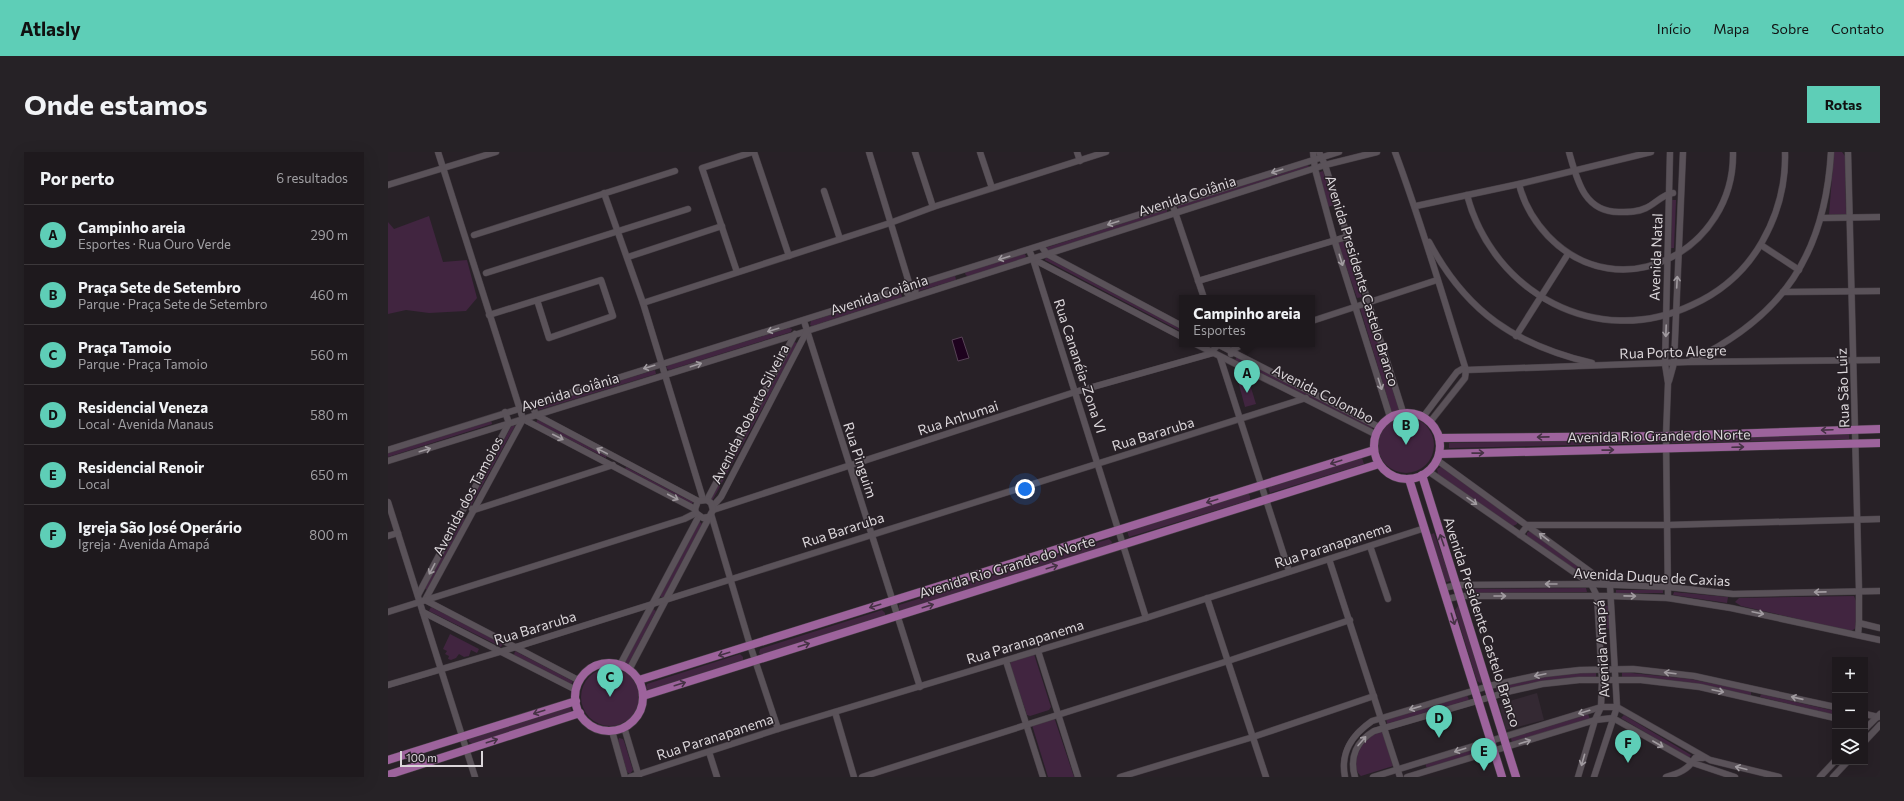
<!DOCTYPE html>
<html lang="pt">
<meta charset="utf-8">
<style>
body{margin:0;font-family:Commissioner,sans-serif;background:#262226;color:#f1f3f6}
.controls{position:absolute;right:12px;bottom:12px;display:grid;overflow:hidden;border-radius:0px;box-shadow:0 4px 16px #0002}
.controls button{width:36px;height:36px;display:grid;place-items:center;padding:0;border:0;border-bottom:1px solid #3c383b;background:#1e191d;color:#f1f3f6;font:20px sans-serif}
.scale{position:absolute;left:12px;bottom:10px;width:83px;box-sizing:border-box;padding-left:4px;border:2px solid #dbd6da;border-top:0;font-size:11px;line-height:14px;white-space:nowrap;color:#dbd6da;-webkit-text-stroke:3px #282127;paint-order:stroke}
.you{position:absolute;left:637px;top:337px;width:14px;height:14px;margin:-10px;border:3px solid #fff;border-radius:50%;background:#1a73e8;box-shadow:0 0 0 6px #1a73e833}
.badge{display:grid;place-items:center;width:26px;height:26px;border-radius:50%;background:#5eceb7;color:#111;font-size:13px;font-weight:700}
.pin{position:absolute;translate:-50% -33px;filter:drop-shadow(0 1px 2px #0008)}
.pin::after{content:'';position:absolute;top:21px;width:14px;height:12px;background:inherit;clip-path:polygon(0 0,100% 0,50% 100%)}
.popup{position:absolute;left:791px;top:143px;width:136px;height:52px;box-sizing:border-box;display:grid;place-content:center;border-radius:0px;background:#1e191d;filter:drop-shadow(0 1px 3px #0005);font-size:13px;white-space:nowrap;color:#a1a0a4}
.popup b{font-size:15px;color:#f1f3f6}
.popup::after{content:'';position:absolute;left:50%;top:100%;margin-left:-8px;border:8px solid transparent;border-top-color:#1e191d}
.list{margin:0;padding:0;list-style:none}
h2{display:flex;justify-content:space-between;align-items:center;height:52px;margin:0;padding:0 16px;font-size:17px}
h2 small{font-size:13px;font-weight:400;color:#a1a0a4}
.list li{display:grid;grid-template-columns:26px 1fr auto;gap:12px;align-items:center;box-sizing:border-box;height:60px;padding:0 16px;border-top:1px solid #3c383b}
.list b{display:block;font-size:15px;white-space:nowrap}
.list p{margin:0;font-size:13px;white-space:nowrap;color:#a1a0a4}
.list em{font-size:13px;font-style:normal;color:#a1a0a4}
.icon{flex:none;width:22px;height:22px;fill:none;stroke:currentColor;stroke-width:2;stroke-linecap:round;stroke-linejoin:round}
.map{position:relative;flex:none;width:1492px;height:625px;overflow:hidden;border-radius:0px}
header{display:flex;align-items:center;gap:24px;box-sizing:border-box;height:56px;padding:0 20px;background:#5eceb7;color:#111}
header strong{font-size:19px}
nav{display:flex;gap:22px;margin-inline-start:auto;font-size:14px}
.intro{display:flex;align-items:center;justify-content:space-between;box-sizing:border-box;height:96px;padding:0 24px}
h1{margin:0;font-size:28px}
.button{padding:10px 18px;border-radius:0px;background:#5eceb7;color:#111;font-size:14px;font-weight:700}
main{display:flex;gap:24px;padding:0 24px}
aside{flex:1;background:#1e191d;border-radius:0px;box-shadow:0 4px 16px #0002}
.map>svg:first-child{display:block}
.built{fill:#342933}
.green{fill:#412540}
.water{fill:#1e021e;stroke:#574256}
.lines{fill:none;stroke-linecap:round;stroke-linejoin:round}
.minor-casing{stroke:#463f45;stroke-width:7}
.major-casing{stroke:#463f45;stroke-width:9}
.minor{stroke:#5a5259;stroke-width:6}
.major{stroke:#9d639c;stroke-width:8}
.oneway{stroke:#a19ba0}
.oneway2{stroke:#453244}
.labels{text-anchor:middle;stroke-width:3;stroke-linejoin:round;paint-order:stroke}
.street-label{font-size:14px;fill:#dbd6da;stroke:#282127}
</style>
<header>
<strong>Atlasly</strong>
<nav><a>Início</a><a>Mapa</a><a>Sobre</a><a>Contato</a></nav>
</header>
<div class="intro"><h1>Onde estamos</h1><a class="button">Rotas</a></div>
<main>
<aside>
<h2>Por perto<small>6 resultados</small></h2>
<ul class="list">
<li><span class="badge">A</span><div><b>Campinho areia</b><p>Esportes · Rua Ouro Verde</p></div><em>290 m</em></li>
<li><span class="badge">B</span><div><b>Praça Sete de Setembro</b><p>Parque · Praça Sete de Setembro</p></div><em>460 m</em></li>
<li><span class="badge">C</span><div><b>Praça Tamoio</b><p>Parque · Praça Tamoio</p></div><em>560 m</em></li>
<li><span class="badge">D</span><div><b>Residencial Veneza</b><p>Local · Avenida Manaus</p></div><em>580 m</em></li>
<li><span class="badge">E</span><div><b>Residencial Renoir</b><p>Local</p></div><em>650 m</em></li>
<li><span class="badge">F</span><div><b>Igreja São José Operário</b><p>Igreja · Avenida Amapá</p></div><em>800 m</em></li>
</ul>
</aside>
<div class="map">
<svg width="1492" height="625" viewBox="0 0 1492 625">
<rect width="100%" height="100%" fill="#282127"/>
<path class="built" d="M 1149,541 L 1156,568 L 1118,578 L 1111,552 Z"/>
<g class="green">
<path d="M 1446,0 L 1454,0 L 1457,4 L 1458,62 L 1441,63 Z"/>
<path d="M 920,13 L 921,15 L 791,57 L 789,54 Z"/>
<path d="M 935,19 L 946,53 L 940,55 L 929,21 Z"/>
<path d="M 1284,48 L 1288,48 L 1286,96 L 1283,96 Z"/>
<path d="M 779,57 L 779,61 L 660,99 L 657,96 Z"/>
<path d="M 41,64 L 55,110 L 79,108 L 89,146 L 78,159 L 41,161 L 18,158 L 0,162 L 0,70 L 6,77 Z"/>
<path d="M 955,89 L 974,145 L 969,146 L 950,91 Z"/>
<path d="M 636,101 L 638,104 L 637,106 L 580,125 L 577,122 L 578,119 Z"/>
<path d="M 658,105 L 794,177 L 794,180 L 657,108 Z"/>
<path d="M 567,123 L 568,128 L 531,139 L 529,138 L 530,134 Z"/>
<path d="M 513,140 L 514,145 L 424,174 L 422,173 L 423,169 Z"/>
<path d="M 979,154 L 1011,258 L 1004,261 L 972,156 Z"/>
<path d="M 401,176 L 404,177 L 403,180 L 281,218 L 278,216 L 280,213 Z"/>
<path d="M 406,190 L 410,191 L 324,349 L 322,346 Z"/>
<path d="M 849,205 L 985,274 L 984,277 L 847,208 Z"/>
<path d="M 267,218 L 268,222 L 151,258 L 150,255 L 151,253 Z"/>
<path d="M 860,226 L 868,252 L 857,255 L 850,229 Z"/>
<circle cx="1018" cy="293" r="28"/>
<path d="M 150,267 L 219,303 L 218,306 L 148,271 Z"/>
<path d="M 103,268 L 104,272 L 0,305 L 0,301 Z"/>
<path d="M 124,273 L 127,274 L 83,354 L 80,353 Z"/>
<path d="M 1461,282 L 1461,287 L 1284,291 L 1284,286 Z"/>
<path d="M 1271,286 L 1271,291 L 1061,296 L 1061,291 Z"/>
<path d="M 974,306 L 976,312 L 882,341 L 880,335 Z"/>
<path d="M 1054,314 L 1129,369 L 1129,372 L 1123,375 L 1050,322 L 1049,317 Z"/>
<path d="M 238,315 L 305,350 L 303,354 L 236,319 Z"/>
<path d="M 860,341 L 862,344 L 862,348 L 741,385 L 739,379 Z"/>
<path d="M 73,365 L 77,367 L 39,438 L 36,436 Z"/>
<path d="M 311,369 L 314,372 L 276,445 L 273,445 L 272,443 Z"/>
<path d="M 1143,378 L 1203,422 L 1200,427 L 1139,386 L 1139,381 Z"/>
<path d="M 1046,381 L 1062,425 L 1062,429 L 1059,430 L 1057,429 L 1042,383 Z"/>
<path d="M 721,387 L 724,390 L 723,394 L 513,459 L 511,457 L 511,453 Z"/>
<path d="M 1198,436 L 1199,440 L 1077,441 L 1077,437 Z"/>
<rect x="1228" y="438" width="47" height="3"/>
<path d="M 1286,440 L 1340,445 L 1339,451 L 1285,443 Z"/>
<path d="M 1466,444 L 1468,449 L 1468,476 L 1463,479 L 1353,454 L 1347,450 L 1351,446 Z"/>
<path d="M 1216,453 L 1220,454 L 1222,476 L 1217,478 L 1214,476 L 1212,455 Z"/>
<path d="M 1070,454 L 1072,454 L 1094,530 L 1092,531 L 1089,529 L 1067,458 Z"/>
<path d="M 43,455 L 115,491 L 113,495 L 41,459 Z"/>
<path d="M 265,457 L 268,459 L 240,513 L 236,511 Z"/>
<path d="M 494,458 L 497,461 L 497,465 L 373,503 L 371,501 L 372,497 Z"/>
<path d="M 62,482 L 91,497 L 89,501 L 83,498 L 81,504 L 76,505 L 71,502 L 68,506 L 63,508 L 60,507 L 61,504 L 57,502 L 59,499 L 55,497 Z"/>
<path d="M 127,499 L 185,529 L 183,533 L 126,503 Z"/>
<path d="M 352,502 L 355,505 L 355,510 L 261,539 L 258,536 L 259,532 Z"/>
<path d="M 646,502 L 663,555 L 661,558 L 642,564 L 639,563 L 622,512 L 623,509 Z"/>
<circle cx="222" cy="545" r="29"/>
<path d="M 1234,520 L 1302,527 L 1363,539 L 1363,544 C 1320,533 1278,526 1234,525 Z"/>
<path d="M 1188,521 L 1208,521 L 1208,525 L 1155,529 L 1109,540 L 1107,535 L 1164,523 Z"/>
<path d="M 1373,542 L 1447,559 L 1447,563 L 1372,545 Z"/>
<path d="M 1079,543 L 1081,548 L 999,572 L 998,566 Z"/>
<path d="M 182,555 L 184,560 L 85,592 L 81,590 L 80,586 Z"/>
<path d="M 1200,562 L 1202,567 L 1124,591 L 1123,586 Z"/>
<path d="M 1236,563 L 1303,603 L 1301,606 L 1233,566 Z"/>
<path d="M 666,567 L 667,568 L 686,625 L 660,625 L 644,573 Z"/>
<path d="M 993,579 L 995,580 L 1005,614 L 973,624 C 962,616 971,594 979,586 C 982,583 989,581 993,579 Z"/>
<path d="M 231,586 L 235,587 L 236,589 L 245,618 L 242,622 L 239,620 L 230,589 Z"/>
<path d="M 1094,594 L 1096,599 L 1039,617 L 1037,611 Z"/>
</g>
<path class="water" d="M 574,185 L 581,206 L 570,209 L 564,188 Z"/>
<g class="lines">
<defs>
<g id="minor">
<path d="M 50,0 L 135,267"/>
<path d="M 366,0 L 401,104"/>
<path d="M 481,0 L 522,134"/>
<path d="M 527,0 L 545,55"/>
<path d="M 592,0 L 604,36"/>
<path d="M 689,0 L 692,9"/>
<path d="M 925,0 L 927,17 L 946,87 L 1002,265"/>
<path d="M 931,0 L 937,13 L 1015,260"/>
<path d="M 1007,0 C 1034,72 1055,145 1078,218 L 1300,210 L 1492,208"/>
<path d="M 1181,0 C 1189,28 1196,60 1231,60 C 1241,60 1250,60 1258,56 C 1267,52 1275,42 1285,41"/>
<path d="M 1460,0 L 1471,439 L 1471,471 L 1470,483"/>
<path d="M 1131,32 C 1136,53 1146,69 1160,84 C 1232,159 1347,98 1345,0"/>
<path d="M 0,33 L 108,0"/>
<path d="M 436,39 L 452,87"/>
<path d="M 216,41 L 255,151 L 315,347"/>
<path d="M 1079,43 C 1105,141 1209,198 1304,153 C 1333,140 1358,118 1374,90 C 1390,62 1398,32 1397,0"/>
<path d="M 1028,54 L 1131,32 L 1263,0"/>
<path d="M 786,57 L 816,146"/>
<path d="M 1434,66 L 1492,65"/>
<path d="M 86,83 L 287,19"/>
<path d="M 1041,90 C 1079,161 1128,193 1204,211"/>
<path d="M 1373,93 L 1411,118"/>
<path d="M 653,94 L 659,102 L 794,174"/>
<path d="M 641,98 L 645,107 L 758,466"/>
<path d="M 240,105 L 334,74"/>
<path d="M 645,107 L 794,185"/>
<path d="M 349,120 L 314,16 L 365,0"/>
<path d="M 98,121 L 300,57"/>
<path d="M 810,129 L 958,85"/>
<circle cx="523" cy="139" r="4.5"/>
<path d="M 1395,140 L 1492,139"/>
<path d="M 255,151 L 502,71 L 545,55 L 718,0"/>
<path d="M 101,163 L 213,128 L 225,164 L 161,186 L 149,148"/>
<path d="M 416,169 L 532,535"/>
<path d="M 924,169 L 1049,128"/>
<path d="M 1128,184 L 1180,102"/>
<path d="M 808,192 L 987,282"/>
<path d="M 829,192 L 991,275"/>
<path d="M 843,202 L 843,199 L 855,192"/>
<path d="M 832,205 L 901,419"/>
<path d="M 1303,209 C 1395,165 1437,102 1443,0"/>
<path d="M 1281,229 L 1286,211 L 1295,0"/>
<path d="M 144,252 L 148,263 L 310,349"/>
<path d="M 1035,265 L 1069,220 L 1074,217 L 1078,218 L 1077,226 L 1042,270"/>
<path d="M 135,267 L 307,357"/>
<path d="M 0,298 L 951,0"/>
<path d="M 1049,308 L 1222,434 L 1229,555 L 1206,625"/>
<path d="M 0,309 L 419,179 L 937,13 L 989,0"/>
<path d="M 1040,319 L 1203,432 L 1209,444 L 1214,528 L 1213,555 L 1207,568 L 1190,625"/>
<path d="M 319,348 L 407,182"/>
<path d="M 0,350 L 87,625"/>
<path d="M 325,354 L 333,345 L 419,179"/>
<path d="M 84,357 L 86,358 L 225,313"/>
<path d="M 325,358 L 687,240 L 825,201 L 826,197 L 831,192"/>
<path d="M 323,362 L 362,493 L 390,577"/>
<path d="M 1132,383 L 1140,373 L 1280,373 L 1492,367"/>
<path d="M 0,384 L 10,381"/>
<path d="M 982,394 L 1000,447"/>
<path d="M 941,407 L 1012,625"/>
<path d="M 1056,436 L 1069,433 L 1203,432 L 1280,435 L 1345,442 L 1492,439"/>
<path d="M 30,443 L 121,271 L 117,260"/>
<path d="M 819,446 L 878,625"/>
<path d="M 1280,446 L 1278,284 L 1280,231 L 1277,212 L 1282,0"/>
<path d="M 1059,447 L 1073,444 L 1223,444 L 1280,446 L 1343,456 L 1492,488"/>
<path d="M 37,448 L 135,267"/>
<path d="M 37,448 L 192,529"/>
<path d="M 0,460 L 296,367 L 308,361"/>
<path d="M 35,460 L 188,538"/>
<path d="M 1471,471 L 1492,476"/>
<path d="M 650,499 L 690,625"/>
<path d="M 618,509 L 655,625"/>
<path d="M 232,513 L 311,364"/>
<path d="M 241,518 L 325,358 L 323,351 L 319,348 L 310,349 L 307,357 L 308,361 L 315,366 L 320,365"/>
<path d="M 0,533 L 128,495 L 918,246"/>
<path d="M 447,560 L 466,625"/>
<path d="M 1477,562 L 1490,565"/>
<path d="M 236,575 L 251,625"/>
<path d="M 1477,577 L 1492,562"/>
<path d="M 224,579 L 237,625"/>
<path d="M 1477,589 L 1492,573"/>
<path d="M 321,600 L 329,625"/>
<path d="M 242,625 L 390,577 L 758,466 L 1037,376"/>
<path d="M 474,625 L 840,509 L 962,468"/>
<path d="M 732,625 L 865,585 L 986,544"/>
<path d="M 957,625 C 952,600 964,583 984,569 L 1101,534 L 1156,522 L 1192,518 L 1245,517 L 1306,524 L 1447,555"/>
<path d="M 967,625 C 961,605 969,589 986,579 L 1123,539 L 1154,532 L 1191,528 L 1253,528 L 1312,535 L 1447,566"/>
<path d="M 985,625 L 1213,555 L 1229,555 L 1322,608 L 1391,625"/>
<path d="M 1019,625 L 1207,568 L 1225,566 L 1305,611 L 1347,625"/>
<path d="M 1278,625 C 1291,621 1300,618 1307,606 L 1315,606"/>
<path d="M 1432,625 L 1447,609"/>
<path d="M 1445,625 L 1459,610"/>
</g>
<g id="major">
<circle cx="1019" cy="294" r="33"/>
<path d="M 1051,286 L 1278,284 L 1492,277"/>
<path d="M 1051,302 L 1492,291"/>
<path d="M 1034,323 L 1128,625"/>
<path d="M 1021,327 L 1114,625"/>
<circle cx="221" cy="545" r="34"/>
<path d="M 251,528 L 986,298"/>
<path d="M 255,544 L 991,312"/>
<path d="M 0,608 L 188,549"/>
<path d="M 0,623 L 192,561"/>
</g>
</defs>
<use href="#minor" class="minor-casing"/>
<use href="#major" class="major-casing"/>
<use href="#minor" class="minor"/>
<use href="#major" class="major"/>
</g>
<defs><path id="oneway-shaft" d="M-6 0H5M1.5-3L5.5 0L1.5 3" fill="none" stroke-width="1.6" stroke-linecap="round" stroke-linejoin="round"/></defs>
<g class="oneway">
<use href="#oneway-shaft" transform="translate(889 19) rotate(162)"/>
<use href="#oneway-shaft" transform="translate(725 71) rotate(162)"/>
<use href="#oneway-shaft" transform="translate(616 106) rotate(163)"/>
<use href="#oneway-shaft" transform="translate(953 108) rotate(73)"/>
<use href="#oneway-shaft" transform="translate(1289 130) rotate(-87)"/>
<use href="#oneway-shaft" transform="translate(385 178) rotate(163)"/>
<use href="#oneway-shaft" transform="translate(1278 179) rotate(92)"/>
<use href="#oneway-shaft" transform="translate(308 213) rotate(-18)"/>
<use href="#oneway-shaft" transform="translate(261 215) rotate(163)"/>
<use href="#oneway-shaft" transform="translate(992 232) rotate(72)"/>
<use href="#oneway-shaft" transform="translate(170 285) rotate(27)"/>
<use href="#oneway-shaft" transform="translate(37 298) rotate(-17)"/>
<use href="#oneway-shaft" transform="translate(214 299) rotate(-152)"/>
<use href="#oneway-shaft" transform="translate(285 345) rotate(28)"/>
<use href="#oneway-shaft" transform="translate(1084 349) rotate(35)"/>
<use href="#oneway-shaft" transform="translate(1156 385) rotate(-143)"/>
<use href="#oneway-shaft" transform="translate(44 417) rotate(118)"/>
<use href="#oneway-shaft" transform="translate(1163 432) rotate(180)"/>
<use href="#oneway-shaft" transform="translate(1432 440) rotate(179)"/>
<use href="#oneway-shaft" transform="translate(1112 444)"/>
<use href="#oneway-shaft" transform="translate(1242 444) rotate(1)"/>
<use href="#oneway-shaft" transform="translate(1370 461) rotate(12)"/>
<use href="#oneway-shaft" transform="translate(1282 521) rotate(-173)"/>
<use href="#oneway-shaft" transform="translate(1152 523) rotate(168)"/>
<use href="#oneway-shaft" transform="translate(1330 539) rotate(12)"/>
<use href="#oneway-shaft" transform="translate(1409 546) rotate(-167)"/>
<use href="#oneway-shaft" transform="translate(1027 556) rotate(164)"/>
<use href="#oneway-shaft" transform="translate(1196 560) rotate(163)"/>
<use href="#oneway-shaft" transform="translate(974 589) rotate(-49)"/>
<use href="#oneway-shaft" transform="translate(1137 590) rotate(-18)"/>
<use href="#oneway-shaft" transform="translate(1270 592) rotate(30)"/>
<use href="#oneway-shaft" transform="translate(1072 598) rotate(162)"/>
<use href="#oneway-shaft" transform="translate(1195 608) rotate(106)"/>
<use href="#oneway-shaft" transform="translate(1353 616) rotate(-166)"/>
</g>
<g class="oneway2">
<use href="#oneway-shaft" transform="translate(1439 278) rotate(178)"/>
<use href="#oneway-shaft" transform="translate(1155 285) rotate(179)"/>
<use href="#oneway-shaft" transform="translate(1350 295) rotate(-2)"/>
<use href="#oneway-shaft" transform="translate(1220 298) rotate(-1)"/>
<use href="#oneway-shaft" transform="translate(1090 301) rotate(-1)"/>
<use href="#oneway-shaft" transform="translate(948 310) rotate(162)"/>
<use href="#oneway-shaft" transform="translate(824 349) rotate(163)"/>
<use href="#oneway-shaft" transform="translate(1054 388) rotate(-109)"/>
<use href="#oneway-shaft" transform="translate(664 415) rotate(-17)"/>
<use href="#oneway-shaft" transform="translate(487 454) rotate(163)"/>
<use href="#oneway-shaft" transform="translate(540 454) rotate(-17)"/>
<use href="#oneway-shaft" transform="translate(1065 467) rotate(73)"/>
<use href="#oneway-shaft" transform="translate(416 493) rotate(-17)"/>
<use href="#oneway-shaft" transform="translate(336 502) rotate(163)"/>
<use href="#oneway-shaft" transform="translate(292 532) rotate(-17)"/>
<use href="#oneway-shaft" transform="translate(151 560) rotate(162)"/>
<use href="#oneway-shaft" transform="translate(104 589) rotate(-18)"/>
</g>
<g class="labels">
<g class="street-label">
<text transform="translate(799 44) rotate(-18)" y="5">Avenida Goiânia</text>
<text transform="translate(1268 105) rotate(-88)" y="5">Avenida Natal</text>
<text transform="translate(974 129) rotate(73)" y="5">Avenida Presidente Castelo Branco</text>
<text transform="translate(491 143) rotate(-18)" y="5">Avenida Goiânia</text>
<text transform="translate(1285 200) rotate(-2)" y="5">Rua Porto Alegre</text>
<text transform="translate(692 214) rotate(72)" y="5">Rua Cananéia-Zona VI</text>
<text transform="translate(1455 236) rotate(-92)" y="5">Rua São Luiz</text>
<text transform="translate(182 240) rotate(-17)" y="5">Avenida Goiânia</text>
<text transform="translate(935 242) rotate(27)" y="5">Avenida Colombo</text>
<text transform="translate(362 262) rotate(-63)" y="5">Avenida Roberto Silveira</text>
<text transform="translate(570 266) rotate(-18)" y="5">Rua Anhumai</text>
<text transform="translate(765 282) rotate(-17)" y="5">Rua Bararuba</text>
<text transform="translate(1271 284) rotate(-1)" y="5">Avenida Rio Grande do Norte</text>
<text transform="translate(472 308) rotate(72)" y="5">Rua Pinguim</text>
<text transform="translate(80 344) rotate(-62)" y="5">Avenida dos Tamoios</text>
<text transform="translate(455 378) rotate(-18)" y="5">Rua Bararuba</text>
<text transform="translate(945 393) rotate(-18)" y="5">Rua Paranapanema</text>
<text transform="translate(619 415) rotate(-17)" y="5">Avenida Rio Grande do Norte</text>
<text transform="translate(1264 425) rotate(3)" y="5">Avenida Duque de Caxias</text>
<text transform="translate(1094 470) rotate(72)" y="5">Avenida Presidente Castelo Branco</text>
<text transform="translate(147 476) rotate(-17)" y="5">Rua Bararuba</text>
<text transform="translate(637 490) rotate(-17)" y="5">Rua Paranapanema</text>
<text transform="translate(1214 497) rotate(-93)" y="5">Avenida Amapá</text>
<text transform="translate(327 585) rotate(-18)" y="5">Rua Paranapanema</text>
</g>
</g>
</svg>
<div class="controls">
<button>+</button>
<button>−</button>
<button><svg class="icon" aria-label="layers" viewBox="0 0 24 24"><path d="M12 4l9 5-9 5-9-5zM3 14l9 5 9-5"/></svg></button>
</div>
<div class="scale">100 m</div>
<div class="you"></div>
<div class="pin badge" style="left:859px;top:241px">A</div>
<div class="popup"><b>Campinho areia</b>Esportes</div>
<div class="pin badge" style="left:1018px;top:293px">B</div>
<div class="pin badge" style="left:222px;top:545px">C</div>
<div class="pin badge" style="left:1051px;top:586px">D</div>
<div class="pin badge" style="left:1096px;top:619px">E</div>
<div class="pin badge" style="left:1240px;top:611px">F</div>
</div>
</main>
